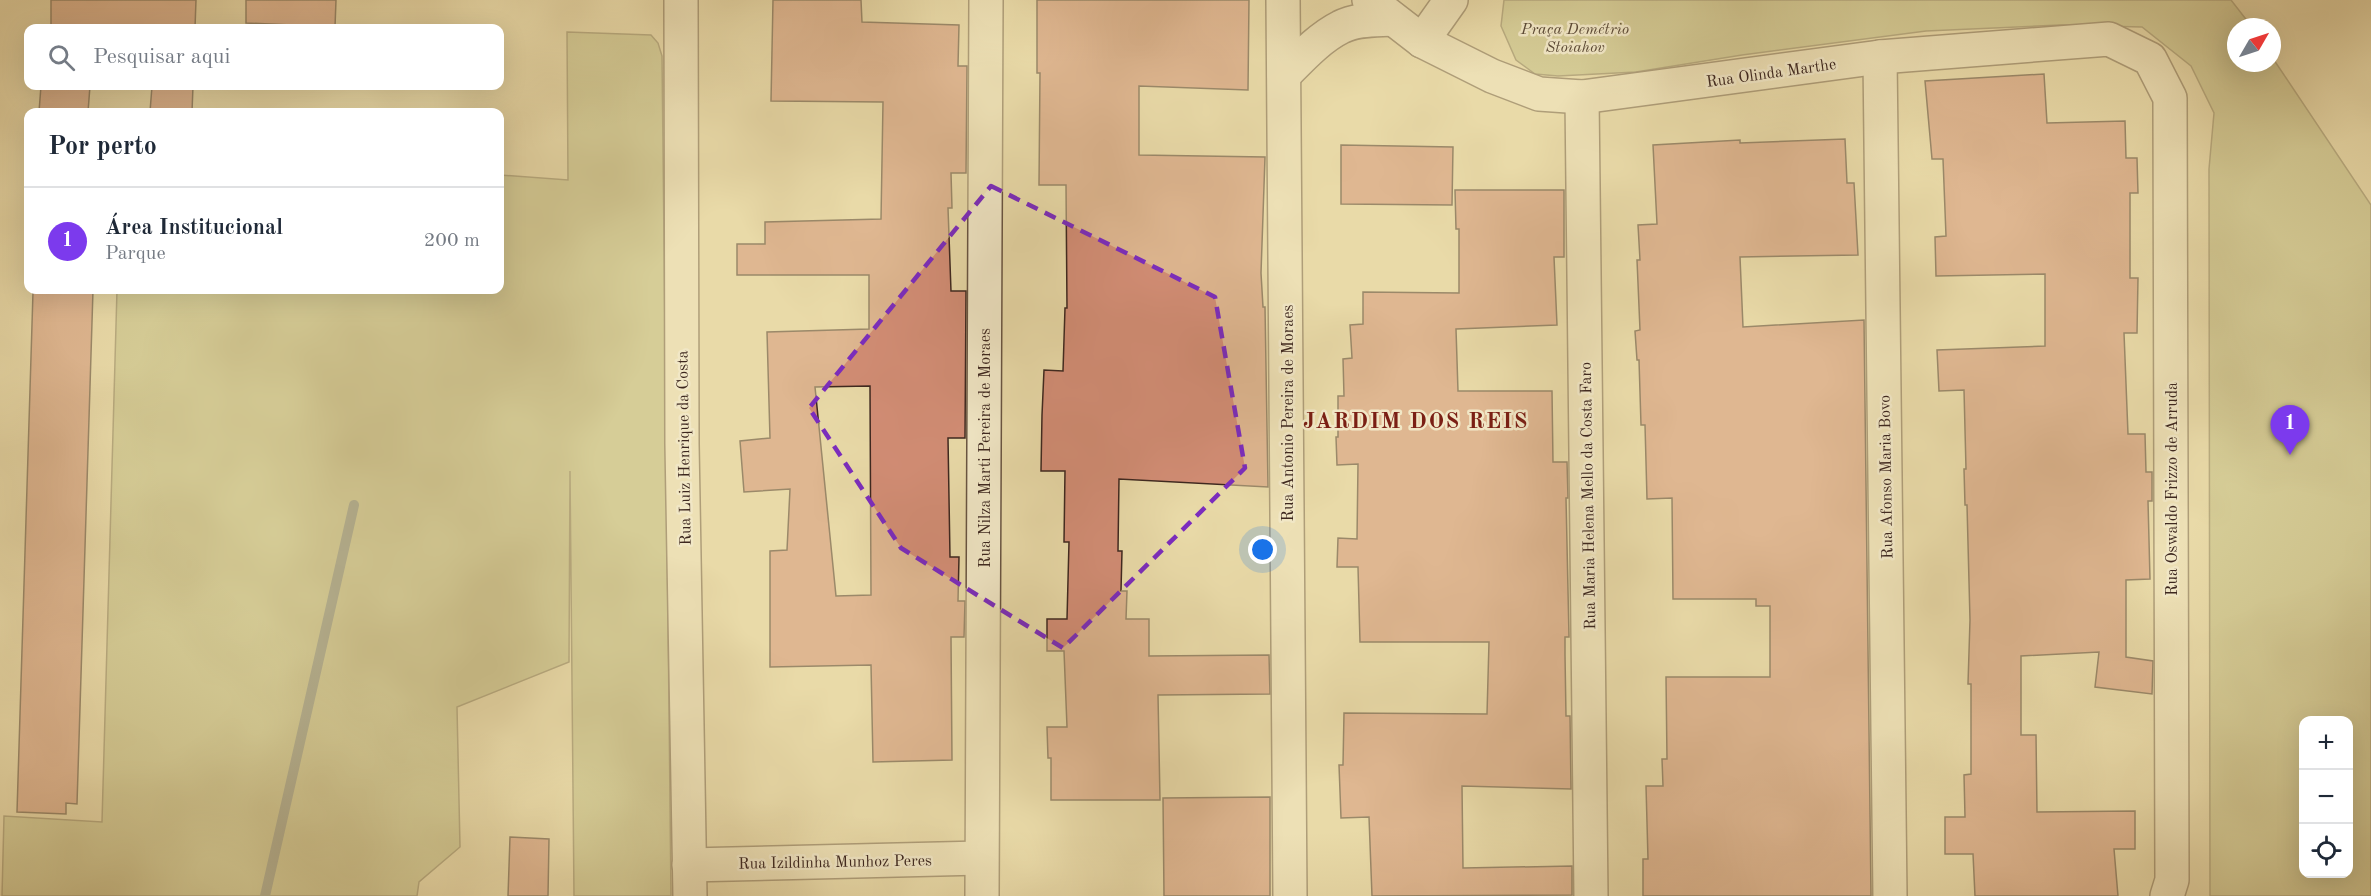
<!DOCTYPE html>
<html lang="pt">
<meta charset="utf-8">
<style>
body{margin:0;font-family:"Old Standard TT",serif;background:#f6f6f7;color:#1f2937}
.controls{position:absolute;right:18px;bottom:18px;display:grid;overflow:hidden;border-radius:12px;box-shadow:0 6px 24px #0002}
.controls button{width:54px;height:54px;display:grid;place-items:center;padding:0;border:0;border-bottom:2px solid #e0e1e3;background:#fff;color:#1f2937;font:30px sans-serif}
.compass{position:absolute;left:2227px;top:18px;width:54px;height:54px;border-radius:50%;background:#fff;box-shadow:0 6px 24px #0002;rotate:51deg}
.you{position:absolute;left:1263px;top:550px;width:21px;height:21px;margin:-15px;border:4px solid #fff;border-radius:50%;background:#1a73e8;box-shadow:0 0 0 9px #1a73e833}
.badge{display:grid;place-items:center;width:39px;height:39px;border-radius:50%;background:#7c3aed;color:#fff;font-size:20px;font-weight:700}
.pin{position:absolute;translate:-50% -50px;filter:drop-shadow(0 2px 3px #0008)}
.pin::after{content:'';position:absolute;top:32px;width:21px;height:18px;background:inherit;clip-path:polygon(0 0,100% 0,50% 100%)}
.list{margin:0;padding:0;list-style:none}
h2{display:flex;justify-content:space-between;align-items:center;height:78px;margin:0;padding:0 24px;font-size:26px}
h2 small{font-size:20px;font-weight:400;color:#747a83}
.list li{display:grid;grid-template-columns:39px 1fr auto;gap:18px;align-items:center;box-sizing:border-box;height:108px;padding:0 24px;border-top:2px solid #e0e1e3}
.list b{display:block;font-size:22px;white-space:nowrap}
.list p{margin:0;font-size:20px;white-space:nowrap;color:#747a83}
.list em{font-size:20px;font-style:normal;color:#747a83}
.icon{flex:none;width:33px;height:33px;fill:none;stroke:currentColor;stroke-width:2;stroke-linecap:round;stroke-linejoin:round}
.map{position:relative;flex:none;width:2371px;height:896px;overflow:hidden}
.search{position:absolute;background:#fff;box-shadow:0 6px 24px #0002;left:24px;top:24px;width:480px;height:66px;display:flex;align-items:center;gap:15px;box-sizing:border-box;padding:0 21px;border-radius:12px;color:#747a83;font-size:22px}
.panel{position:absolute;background:#fff;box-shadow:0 6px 24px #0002;left:24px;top:108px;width:480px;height:186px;border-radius:12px}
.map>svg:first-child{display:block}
.green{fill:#bebd83;stroke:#7e7251;stroke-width:1.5;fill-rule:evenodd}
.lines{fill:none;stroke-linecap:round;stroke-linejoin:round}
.stream{stroke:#757e77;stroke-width:10}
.building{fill:#d28d75;stroke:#3d271f;stroke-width:1.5;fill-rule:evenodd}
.street-casing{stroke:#685441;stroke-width:36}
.street{stroke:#f1e7c6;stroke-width:33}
.marked{fill:none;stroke:#7b2cbf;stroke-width:4.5;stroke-dasharray:12 8;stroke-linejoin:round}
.labels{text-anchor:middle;stroke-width:5;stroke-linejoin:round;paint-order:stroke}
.park-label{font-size:16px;font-style:italic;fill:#5d4c38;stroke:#f1e7c6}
.street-label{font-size:16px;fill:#3d271f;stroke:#f1e7c6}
.district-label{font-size:22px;font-weight:bold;letter-spacing:1.5px;fill:#7a1f14;stroke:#f1e7c6}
</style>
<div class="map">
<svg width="2371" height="896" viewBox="0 0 2371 896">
<rect width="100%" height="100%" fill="#e9daa8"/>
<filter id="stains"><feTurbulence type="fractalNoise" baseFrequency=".00333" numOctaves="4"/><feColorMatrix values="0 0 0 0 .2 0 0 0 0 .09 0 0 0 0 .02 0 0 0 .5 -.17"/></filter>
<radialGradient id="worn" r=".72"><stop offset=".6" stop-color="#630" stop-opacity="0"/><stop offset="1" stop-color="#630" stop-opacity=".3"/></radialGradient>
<g class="green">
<path d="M 1504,0 L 2231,0 L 2252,27 L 2236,27 L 2236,63 L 2272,63 L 2272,57 L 2371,205 L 2371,896 L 2210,896 L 2209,169 L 2214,113 L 2191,66 L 2142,27 L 2060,25 L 1926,31 L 1742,55 L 1636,72 L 1558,76 L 1535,74 L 1516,60 L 1501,26 ZM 2304,720 L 2348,720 L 2348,874 L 2304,874 Z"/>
<path d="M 567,32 L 651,35 L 658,43 L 662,56 L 671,896 L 574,896 L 570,471 L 569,662 L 457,707 L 460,847 L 419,882 L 417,896 L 2,896 L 4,816 L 102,822 L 117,290 L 500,290 L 500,175 L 568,180 Z"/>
</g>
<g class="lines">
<path class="stream" d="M 265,896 L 354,505"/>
</g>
<g class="building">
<path d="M 51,0 L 196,0 L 195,28 L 51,28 Z"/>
<path d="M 246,0 L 336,0 L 335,27 L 246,23 Z"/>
<path d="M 773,0 L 861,0 L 862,22 L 959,25 L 958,66 L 967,66 L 966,173 L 951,173 L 952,208 L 948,208 L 951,291 L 966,291 L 965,438 L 948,438 L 950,557 L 959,557 L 958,601 L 965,601 L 964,637 L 951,637 L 952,760 L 873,762 L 871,665 L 770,667 L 770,551 L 787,550 L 790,489 L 744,492 L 740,441 L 770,438 L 767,332 L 869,329 L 869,275 L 737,275 L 737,244 L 765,244 L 765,222 L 881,219 L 883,102 L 771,101 ZM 870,386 L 871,595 L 836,596 L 815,387 Z"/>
<path d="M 1037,0 L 1249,0 L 1248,90 L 1139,86 L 1139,155 L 1265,157 L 1261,273 L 1263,307 L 1265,307 L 1268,487 L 1119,479 L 1118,551 L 1122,551 L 1121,591 L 1127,591 L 1126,619 L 1149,619 L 1149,656 L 1269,655 L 1270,694 L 1158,695 L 1160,800 L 1051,800 L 1051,758 L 1048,758 L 1047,727 L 1067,727 L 1064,651 L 1047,651 L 1047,619 L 1067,619 L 1069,542 L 1064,542 L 1065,471 L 1041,471 L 1042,415 L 1044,370 L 1063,371 L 1065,308 L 1067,308 L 1066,185 L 1039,185 L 1040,73 L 1037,73 Z"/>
<path d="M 2044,74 L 2047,123 L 2125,121 L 2126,158 L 2137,158 L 2138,193 L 2130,193 L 2130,278 L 2138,278 L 2137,333 L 2124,333 L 2128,434 L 2145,434 L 2146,472 L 2152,472 L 2152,501 L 2148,501 L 2150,579 L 2126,580 L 2126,657 L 2153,661 L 2152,694 L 2095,687 L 2099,652 L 2021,656 L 2021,735 L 2036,735 L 2037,812 L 2135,811 L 2135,849 L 2114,849 L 2118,896 L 1975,896 L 1973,854 L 1945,854 L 1945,817 L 1965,817 L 1964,775 L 1971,774 L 1971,684 L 1968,684 L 1970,620 L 1967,505 L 1965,505 L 1964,469 L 1966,469 L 1964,390 L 1939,391 L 1937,350 L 2045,346 L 2045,274 L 1936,276 L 1935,237 L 1946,236 L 1943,159 L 1932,159 L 1925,81 Z"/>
<path d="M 41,86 L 90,86 L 88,112 L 39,112 Z"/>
<path d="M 152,86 L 193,86 L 192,112 L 150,112 Z"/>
<path d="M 1845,139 L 1847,183 L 1854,183 L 1858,255 L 1740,257 L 1743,327 L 1864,320 L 1871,896 L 1643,896 L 1643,859 L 1648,859 L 1646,786 L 1663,786 L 1662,759 L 1667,759 L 1666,677 L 1770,677 L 1770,606 L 1756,606 L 1756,599 L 1673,599 L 1672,498 L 1647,499 L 1645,425 L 1641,425 L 1639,360 L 1637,360 L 1635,331 L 1640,330 L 1637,260 L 1640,260 L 1638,225 L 1657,224 L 1653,145 L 1740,140 L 1740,143 Z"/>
<path d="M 1341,145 L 1453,147 L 1452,205 L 1341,204 Z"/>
<path d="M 1455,190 L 1564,190 L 1564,257 L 1554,257 L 1557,325 L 1456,329 L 1458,391 L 1552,391 L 1553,462 L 1567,462 L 1568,498 L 1566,498 L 1569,637 L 1565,637 L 1565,655 L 1566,716 L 1570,716 L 1571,789 L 1462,786 L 1463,868 L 1572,866 L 1572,895 L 1372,896 L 1369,817 L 1341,818 L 1339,765 L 1343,765 L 1344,713 L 1487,714 L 1489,642 L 1360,642 L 1358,567 L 1337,567 L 1338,538 L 1357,539 L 1358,464 L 1337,465 L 1336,437 L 1338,437 L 1338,396 L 1344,396 L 1343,359 L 1352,358 L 1350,325 L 1363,324 L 1363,292 L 1459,293 L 1459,229 L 1456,229 Z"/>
<path d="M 42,290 L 93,290 L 77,804 L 66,803 L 66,814 L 17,812 L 33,292 L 42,292 Z"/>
<path d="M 1270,797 L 1270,896 L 1164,896 L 1163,798 Z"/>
<path d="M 510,837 L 549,839 L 548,896 L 508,896 Z"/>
</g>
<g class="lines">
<defs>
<g id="street">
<path d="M 681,0 L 682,444 L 690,896"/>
<path d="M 1283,0 L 1290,896"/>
<path d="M 1369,0 L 1422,41 L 1492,76 L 1539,94 L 1582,97 L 1880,57 L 2109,39 L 2150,59 L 2170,98 L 2172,880 L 2167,896"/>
<path d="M 1422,41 L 1451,0"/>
<path d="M 1880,57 L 1890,896"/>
<path d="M 1284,75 C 1301,58 1319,38 1341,27 C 1356,19 1376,20 1392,19"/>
<path d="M 1582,97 L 1591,896"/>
<path d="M 689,865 L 981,858"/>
<path d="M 982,896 L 986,0"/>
</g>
</defs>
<use href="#street" class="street-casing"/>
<use href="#street" class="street"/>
</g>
<path d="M0 0H2371V896H0ZM 991,186 L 1215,297 L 1245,468 L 1063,648 L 901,548 L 809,408 Z" fill="#e9daa8" fill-opacity=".55" fill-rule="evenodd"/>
<path class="marked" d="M 991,186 L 1215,297 L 1245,468 L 1063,648 L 901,548 L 809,408 Z"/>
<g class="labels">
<g class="park-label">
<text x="1575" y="34">Praça Demétrio<tspan x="1575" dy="18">Stoiahov</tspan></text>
</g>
<g class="street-label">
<text transform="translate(1771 72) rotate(-8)" y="6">Rua Olinda Marthe</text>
<text transform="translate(1287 413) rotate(-90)" y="6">Rua Antonio Pereira de Moraes</text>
<text transform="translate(683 448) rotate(-91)" y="6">Rua Luiz Henrique da Costa</text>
<text transform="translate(984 448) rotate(-90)" y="6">Rua Nilza Marti Pereira de Moraes</text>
<text transform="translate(1885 477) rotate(-91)" y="6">Rua Afonso Maria Bovo</text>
<text transform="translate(2171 489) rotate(-90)" y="6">Rua Oswaldo Frizzo de Arruda</text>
<text transform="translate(1587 496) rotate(-91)" y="6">Rua Maria Helena Mello da Costa Faro</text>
<text transform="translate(835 861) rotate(-1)" y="6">Rua Izildinha Munhoz Peres</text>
</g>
<g class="district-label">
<text x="1416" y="428">JARDIM DOS REIS</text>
</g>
</g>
<rect width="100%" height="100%" filter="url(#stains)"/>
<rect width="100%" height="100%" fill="url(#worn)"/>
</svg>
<div class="controls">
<button>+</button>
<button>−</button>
<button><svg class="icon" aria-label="locate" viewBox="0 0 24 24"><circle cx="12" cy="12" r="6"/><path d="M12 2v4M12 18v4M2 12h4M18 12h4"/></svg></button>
</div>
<svg class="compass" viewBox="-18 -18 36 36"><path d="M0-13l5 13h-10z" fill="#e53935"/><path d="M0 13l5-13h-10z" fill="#747a83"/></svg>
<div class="you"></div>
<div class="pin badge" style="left:2290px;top:455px">1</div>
<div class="search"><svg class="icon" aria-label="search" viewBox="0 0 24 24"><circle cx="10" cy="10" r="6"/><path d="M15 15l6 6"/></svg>Pesquisar aqui</div>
<section class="panel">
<h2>Por perto<small></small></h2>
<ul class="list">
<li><span class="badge">1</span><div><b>Área Institucional</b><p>Parque</p></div><em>200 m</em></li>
</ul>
</section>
</div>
